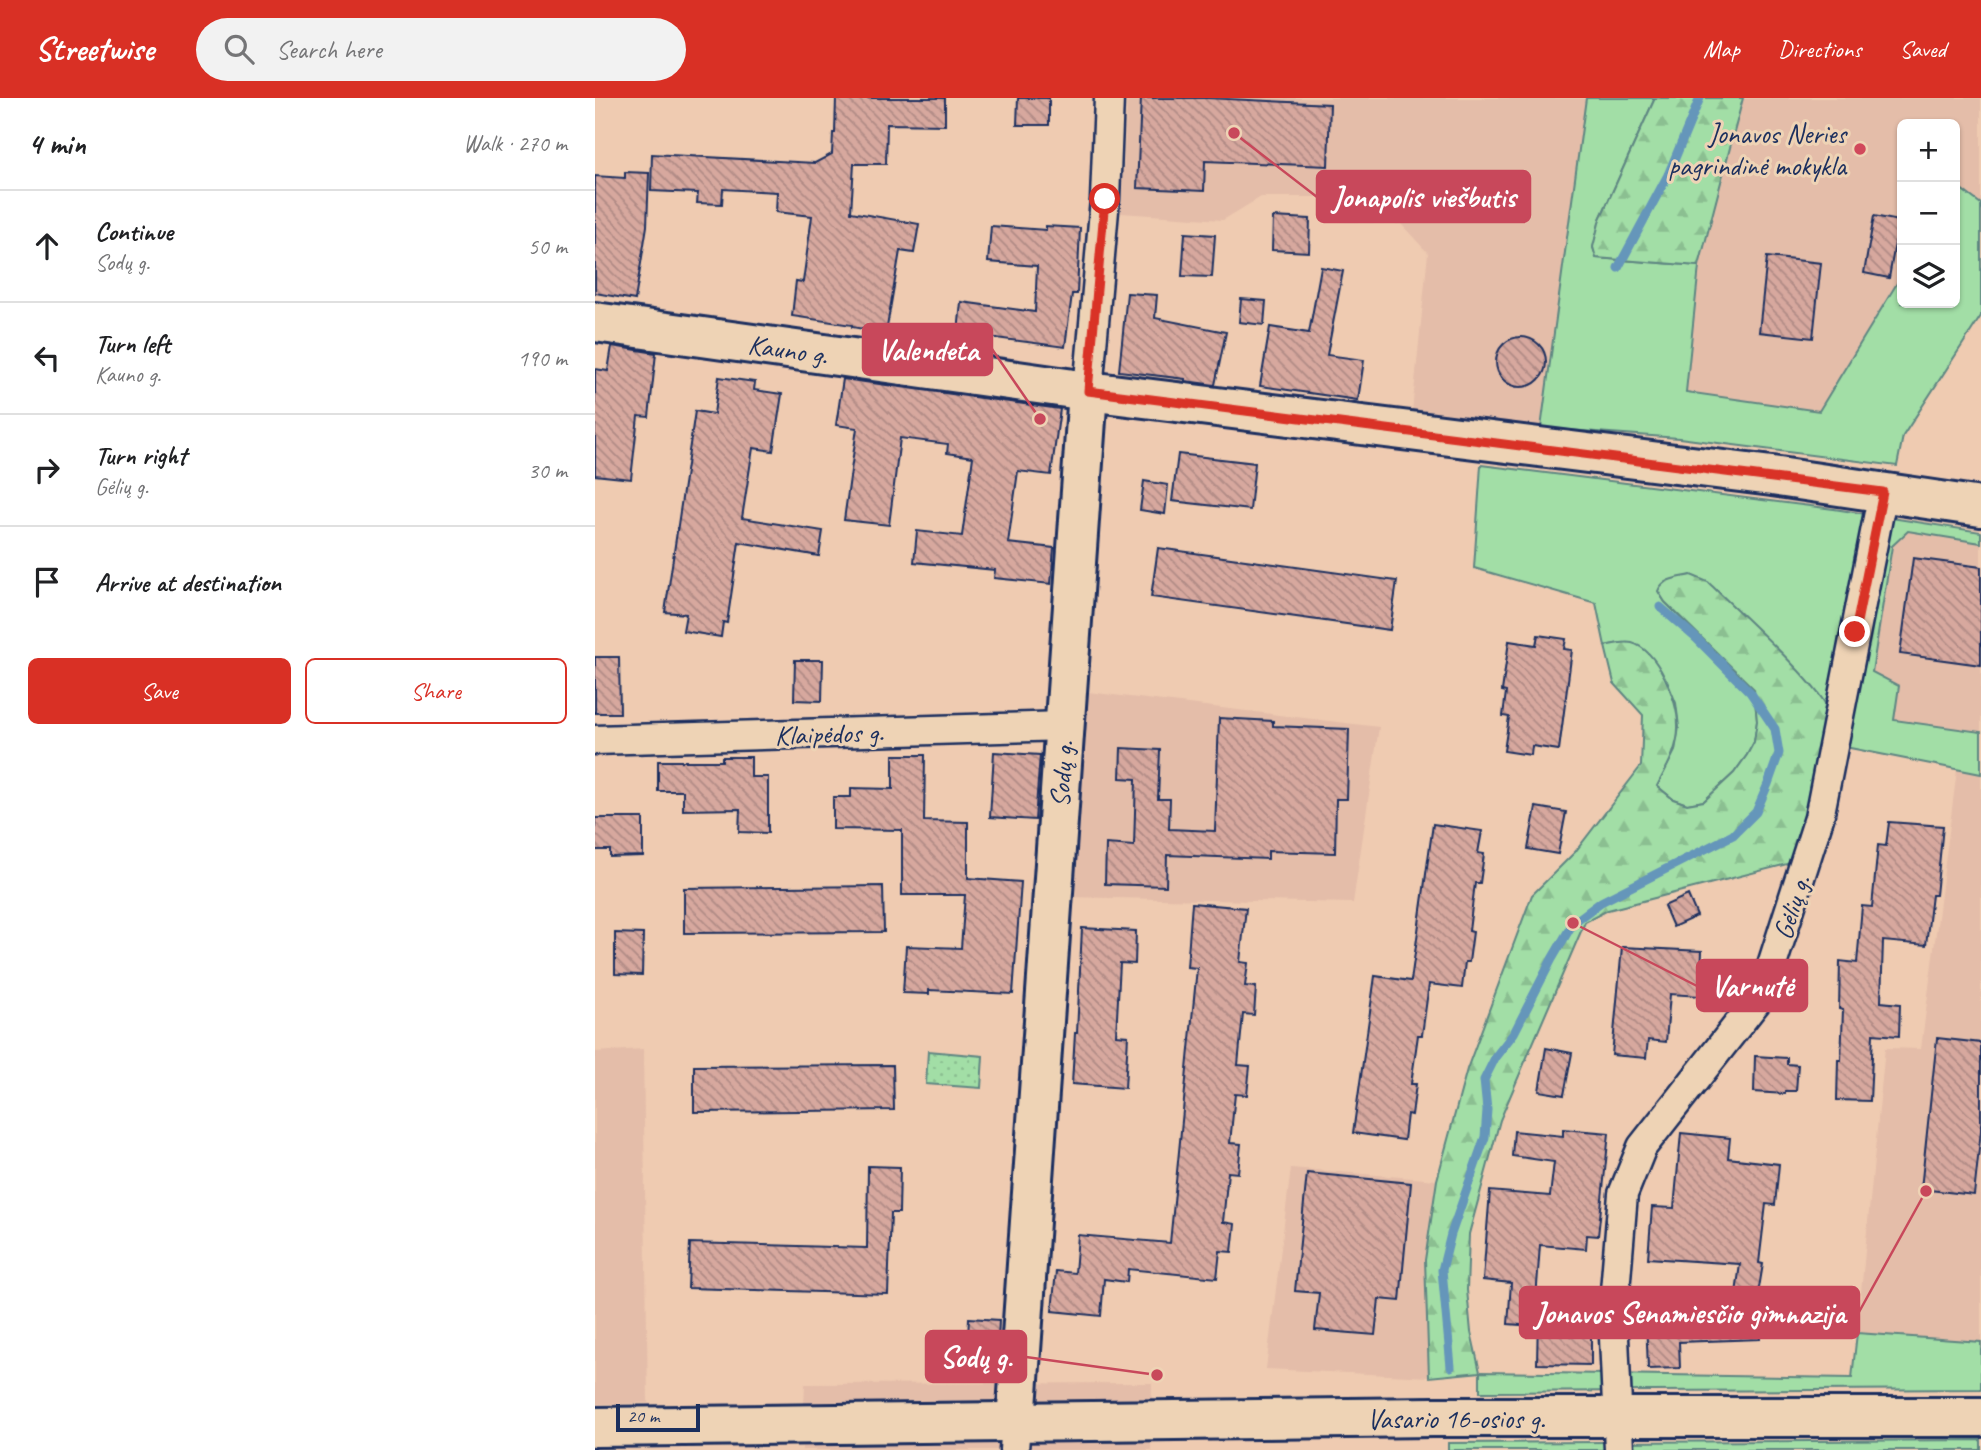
<!DOCTYPE html>
<meta charset="utf-8">
<style>
body{margin:0;font-family:Caveat,sans-serif;background:#f2f2f2;color:#202124}
.controls{position:absolute;right:21px;top:21px;display:grid;overflow:hidden;border-radius:10px;box-shadow:0 2px 5px #0004}
.controls button{width:63px;height:63px;display:grid;place-items:center;padding:0;border:0;border-bottom:2px solid #e0e0e0;background:#fff;color:#202124;font:35px sans-serif}
.scale{position:absolute;left:21px;bottom:18px;width:84px;box-sizing:border-box;padding-left:7px;border:4px solid #1b2f5e;border-top:0;font-size:19px;line-height:24px;white-space:nowrap;color:#1b2f5e;-webkit-text-stroke:5px #eed3b5;paint-order:stroke}
.stop{position:absolute;width:21px;height:21px;margin:-16px;border:5px solid #d93025;border-radius:50%;background:#fff}
.stop.end{background:#d93025;border-color:#fff;box-shadow:0 2px 7px #0008}
.list{margin:0;padding:0;list-style:none}
h2{display:flex;justify-content:space-between;align-items:center;height:91px;margin:0;padding:0 28px;font-size:30px}
h2 small{font-size:23px;font-weight:400;color:#757577}
.list li{display:grid;grid-template-columns:46px 1fr auto;gap:21px;align-items:center;box-sizing:border-box;height:112px;padding:0 28px;border-top:2px solid #e0e0e0}
.list b{display:block;font-size:26px;white-space:nowrap}
.list p{margin:0;font-size:23px;white-space:nowrap;color:#757577}
.list em{font-size:23px;font-style:normal;color:#757577}
.actions{display:flex;gap:14px;padding:21px 28px}
.actions a{flex:1;padding:16px 0;border:2px solid #d93025;border-radius:10px;text-align:center;font-size:24px;color:#d93025}
.actions .main{background:#d93025;color:#fff}
.icon{flex:none;width:38px;height:38px;fill:none;stroke:currentColor;stroke-width:2;stroke-linecap:round;stroke-linejoin:round}
.map{position:relative;flex:none;width:1386px;height:1352px;overflow:hidden}
header{display:flex;align-items:center;gap:42px;box-sizing:border-box;height:98px;padding:0 35px;background:#d93025;color:#fff}
header strong{font-size:33px}
nav{display:flex;gap:38px;margin-inline-start:auto;font-size:24px}
.search{width:490px;height:63px;background:#f2f2f2;display:flex;align-items:center;gap:18px;box-sizing:border-box;padding:0 24px;border-radius:38px;color:#757577;font-size:26px}
main{display:flex}
aside{flex:1;background:#fff}
.map>svg:first-child{display:block}
.built{fill:#e4bda9}
.grass{fill:#a2dea6;stroke:#5e8682;stroke-width:2}
.forest{fill:url(#forest-firs);stroke:#5e8682;stroke-width:2}
.park{fill:url(#park-dots);stroke:#5e8682;stroke-width:2}
.lines{fill:none;stroke-linecap:round;stroke-linejoin:round}
.stream{stroke:#6596ba;stroke-width:9}
.building{fill:url(#building-back-hatch);stroke:#1b2f5e;stroke-width:2}
.street-casing{stroke:#1b2f5e;stroke-width:33}
.secondary-casing{stroke:#1b2f5e;stroke-width:44}
.street{stroke:#eed3b5;stroke-width:28}
.secondary{stroke:#eed3b5;stroke-width:38}
.route{stroke:#d93025;stroke-width:9}
.poi-dot{fill:#d1495b;stroke:#eed3b5;stroke-width:2.5}
.labels{text-anchor:middle;stroke-width:6;stroke-linejoin:round;paint-order:stroke}
.poi-label{font-size:28px;fill:#1b2f5e;stroke:#eed3b5;text-anchor:end}
.street-label{font-size:28px;fill:#1b2f5e;stroke:#eed3b5}
.leader{fill:none;stroke:#c8485b;stroke-width:2.5}
.callout-dot{fill:#c8485b;stroke:#eed3b5;stroke-width:2.5}
.callout{fill:#c8485b;stroke:#c8485b;stroke-width:2.5}
.callout-label{font-size:30px;text-anchor:middle;font-weight:bold;fill:#fff}
</style>
<header>
<strong>Streetwise</strong>
<div class="search"><svg class="icon" aria-label="search" viewBox="0 0 24 24"><circle cx="10" cy="10" r="6"/><path d="M15 15l6 6"/></svg>Search here</div>
<nav><a>Map</a><a>Directions</a><a>Saved</a></nav>
</header>
<main>
<aside>
<h2>4 min<small>Walk · 270 m</small></h2>
<ul class="list">
<li><svg class="icon" aria-label="ahead" viewBox="0 0 24 24"><path d="M12 20V5M6 11l6-6 6 6"/></svg><div><b>Continue</b><p>Sodų g.</p></div><em>50 m</em></li>
<li><svg class="icon" aria-label="left" viewBox="0 0 24 24"><path d="M17 20v-9H6M10 6l-5 5 5 5"/></svg><div><b>Turn left</b><p>Kauno g.</p></div><em>190 m</em></li>
<li><svg class="icon" aria-label="right" viewBox="0 0 24 24"><path d="M7 20v-9h11M14 6l5 5-5 5"/></svg><div><b>Turn right</b><p>Gėlių g.</p></div><em>30 m</em></li>
<li><svg class="icon" aria-label="arrive" viewBox="0 0 24 24"><path d="M6 21V4h12l-3 4 3 4H6"/></svg><div><b>Arrive at destination</b></div></li>
</ul>
<div class="actions"><a class="main">Save</a><a>Share</a></div>
</aside>
<div class="map">
<svg width="1386" height="1352" viewBox="0 0 1386 1352">
<defs>
<pattern id="forest-firs" width="22" height="20" patternUnits="userSpaceOnUse" patternTransform="scale(1.75)"><rect width="22" height="20" fill="#a2dea6"/><path d="M5 1l3.5 6h-7zM16 11l3.5 6h-7z" fill="#8bbf91"/></pattern>
<pattern id="park-dots" width="8" height="8" patternUnits="userSpaceOnUse" patternTransform="scale(1.75)"><rect width="8" height="8" fill="#a2dea6"/><path d="M2 2h.1M6 6h.1" fill="none" stroke="#8bbf91" stroke-width="1.8" stroke-linecap="round"/></pattern>
<pattern id="building-back-hatch" width="6" height="6" patternUnits="userSpaceOnUse" patternTransform="scale(1.75)"><rect width="6" height="6" fill="#d7a89e"/><path d="M-1 5l2 2M0 0l6 6M5-1l2 2" fill="none" stroke="#ae8984"/></pattern>
</defs>
<rect width="100%" height="100%" fill="#efcbb1"/>
<filter id="ink" filterUnits="userSpaceOnUse"><feTurbulence type="fractalNoise" baseFrequency=".0143" numOctaves="2"/><feDisplacementMap in="SourceGraphic" scale="14" xChannelSelector="R" yChannelSelector="G"/><feConvolveMatrix kernelMatrix="1 2 1 2 8 2 1 2 1" color-interpolation-filters="sRGB"/></filter>
<g filter="url(#ink)">
<g class="built">
<path d="M 532,0 L 991,0 L 946,330 L 817,314 L 833,155 L 806,126 L 743,123 L 737,99 L 666,99 L 628,122 L 526,115 Z"/>
<path d="M 1148,0 L 1386,0 L 1386,106 L 1362,88 L 1360,91 L 1360,26 L 1307,26 L 1307,177 L 1224,313 L 1090,294 L 1104,168 Z"/>
<path d="M 1313,433 L 1386,445 L 1386,634 L 1299,622 L 1304,588 L 1277,575 L 1297,448 Z"/>
<path d="M 493,594 L 784,629 L 758,805 L 470,799 Z"/>
<path d="M 1362,672 L 1386,676 L 1386,1244 L 1262,1235 L 1290,950 L 1326,951 Z"/>
<path d="M 48,951 L 53,1305 L 0,1306 L 0,954 Z"/>
<path d="M 696,1070 L 842,1082 L 830,1162 L 834,1279 L 671,1271 Z"/>
<path d="M 557,1285 L 556,1352 L 207,1352 L 210,1286 Z"/>
</g>
<g class="grass">
<path d="M 991,0 L 1060,0 L 1005,121 L 998,150 L 1002,160 L 1104,168 L 1091,294 L 1224,313 L 1307,177 L 1307,205 L 1360,205 L 1360,91 L 1362,88 L 1386,106 L 1386,218 L 1308,338 L 1302,368 L 1084,340 L 946,330 Z"/>
<path d="M 886,367 L 1239,411 L 1386,434 L 1386,445 L 1313,433 L 1297,448 L 1277,574 L 1304,588 L 1299,622 L 1386,634 L 1386,676 L 1230,645 L 1063,493 L 1070,504 L 1159,591 L 1162,623 L 1159,644 L 1152,657 L 1139,675 L 1109,703 L 1092,706 L 1078,701 L 1062,688 L 1080,653 L 1084,629 L 1081,605 L 1072,583 L 1024,545 L 1010,548 L 1001,505 L 879,470 Z"/>
<path d="M 1262,1235 L 1386,1244 L 1386,1291 L 885,1294 L 885,1274 L 1257,1280 Z"/>
<path d="M 1386,1342 L 1386,1352 L 853,1352 L 853,1345 Z"/>
</g>
<g class="forest">
<path d="M 1060,0 L 1148,0 L 1104,168 L 1001,160 L 998,149 L 1005,121 Z"/>
<path d="M 1096,477 L 1113,484 C 1135,506 1229,590 1234,614 C 1238,636 1204,737 1196,765 L 1013,812 L 990,824 L 905,1022 L 874,1136 L 872,1192 L 876,1234 L 885,1274 L 834,1279 L 830,1162 L 842,1082 L 872,971 L 937,797 L 980,754 L 1046,668 L 1048,617 L 1019,585 L 1010,548 C 1019,546 1029,543 1037,545 C 1063,552 1083,603 1083,627 C 1084,649 1072,669 1062,688 L 1078,701 L 1092,706 L 1109,703 L 1139,675 L 1152,657 L 1159,644 L 1162,623 L 1159,591 L 1070,504 L 1063,493 C 1068,480 1083,480 1096,477 Z"/>
</g>
<path class="park" d="M 333,953 L 388,958 L 386,990 L 331,986 Z"/>
<g class="lines">
<g class="stream">
<path d="M 1023,170 L 1073,77 L 1105,0"/>
<path d="M 856,1269 L 847,1172 L 856,1136 L 890,1039 L 892,1012 L 889,982 L 901,958 L 919,935 L 957,861 L 978,825 L 1006,804 L 1138,737 L 1161,714 L 1173,686 L 1184,655 L 1180,631 L 1155,594 L 1101,540 L 1065,509"/>
</g>
</g>
<g class="building">
<path d="M 241,0 L 350,0 L 350,27 L 292,26 L 291,66 L 259,66 L 256,114 L 324,126 L 319,155 L 305,153 L 291,235 L 257,229 L 257,227 L 197,218 L 201,183 L 208,184 L 217,118 L 181,114 L 182,94 L 128,91 L 127,106 L 102,105 L 103,95 L 56,93 L 57,56 L 220,65 L 237,56 L 238,35 L 240,35 Z"/>
<path d="M 423,0 L 454,0 L 454,27 L 422,27 Z"/>
<path d="M 546,0 L 612,0 L 735,6 L 733,68 L 610,63 L 609,93 L 542,90 Z"/>
<path d="M 30,74 L 54,75 L 52,128 L 40,202 L 0,195 L 0,78 L 30,80 Z"/>
<path d="M 1279,118 L 1304,123 L 1294,180 L 1269,175 Z"/>
<path d="M 678,119 L 715,121 L 714,154 L 677,152 Z"/>
<path d="M 396,128 L 451,132 L 451,128 L 485,130 L 482,196 L 477,196 L 470,249 L 363,235 L 366,204 L 440,214 L 442,168 L 393,164 Z"/>
<path d="M 590,135 L 620,137 L 617,179 L 587,178 Z"/>
<path d="M 1172,159 L 1226,165 L 1218,240 L 1164,234 Z"/>
<path d="M 726,169 L 748,173 L 732,257 L 769,262 L 763,302 L 665,288 L 675,229 L 714,235 Z"/>
<path d="M 532,195 L 562,197 L 560,220 L 631,234 L 620,287 L 590,283 L 590,281 L 524,273 Z"/>
<path d="M 646,201 L 671,203 L 669,227 L 644,224 Z"/>
<circle cx="926" cy="264" r="25"/>
<path d="M 17,248 L 61,255 L 54,319 L 43,318 L 36,381 L 0,377 L 0,271 L 13,273 Z"/>
<path d="M 124,279 L 160,284 L 159,292 L 187,296 L 178,353 L 158,350 L 147,420 L 228,433 L 224,458 L 144,444 L 132,525 L 128,524 L 126,539 L 88,533 L 91,516 L 70,514 L 100,313 L 119,316 Z"/>
<path d="M 248,281 L 465,311 L 456,377 L 423,373 L 413,445 L 459,450 L 456,486 L 399,480 L 400,472 L 319,464 L 322,433 L 367,438 L 378,359 L 352,355 L 353,346 L 305,340 L 294,427 L 249,422 L 262,330 L 241,327 Z"/>
<path d="M 583,356 L 660,365 L 655,412 L 577,403 Z"/>
<path d="M 549,383 L 573,387 L 570,416 L 545,412 Z"/>
<path d="M 563,450 L 802,483 L 795,532 L 556,499 Z"/>
<path d="M 1318,460 L 1386,469 L 1386,567 L 1305,556 Z"/>
<path d="M 943,537 L 971,541 L 969,551 L 977,552 L 964,652 L 937,648 L 936,657 L 909,653 L 914,619 L 908,618 L 911,594 L 907,593 L 914,543 L 941,547 Z"/>
<path d="M 0,559 L 24,559 L 25,615 L 0,615 Z"/>
<path d="M 200,562 L 228,562 L 227,603 L 199,602 Z"/>
<path d="M 624,620 L 678,623 L 678,628 L 754,631 L 752,701 L 741,701 L 740,755 L 673,753 L 673,761 L 572,757 L 571,788 L 510,786 L 511,746 L 539,748 L 541,681 L 525,680 L 526,650 L 565,652 L 563,701 L 575,701 L 574,731 L 620,733 Z"/>
<path d="M 399,654 L 445,657 L 440,722 L 395,719 Z"/>
<path d="M 298,657 L 330,657 L 329,723 L 373,724 L 373,780 L 426,784 L 418,896 L 334,892 L 334,896 L 308,895 L 311,848 L 366,850 L 370,797 L 307,797 L 307,732 L 238,731 L 238,699 L 256,699 L 256,690 L 298,691 Z"/>
<path d="M 127,659 L 156,659 L 156,679 L 173,679 L 173,735 L 144,734 L 145,711 L 88,712 L 88,693 L 63,693 L 63,663 L 127,663 Z"/>
<path d="M 941,709 L 971,714 L 963,756 L 933,751 Z"/>
<path d="M 0,720 L 48,720 L 48,758 L 15,759 L 15,752 L 0,752 Z"/>
<path d="M 1294,724 L 1348,728 L 1341,797 L 1337,797 L 1331,847 L 1288,843 L 1286,904 L 1305,906 L 1304,938 L 1278,936 L 1275,1003 L 1242,1002 L 1243,962 L 1246,962 L 1248,912 L 1244,911 L 1245,863 L 1262,865 L 1267,808 L 1277,809 L 1283,747 L 1291,748 Z"/>
<path d="M 838,726 L 887,733 L 883,755 L 889,756 L 885,785 L 880,785 L 874,833 L 878,834 L 874,864 L 870,864 L 867,890 L 834,886 L 827,937 L 823,937 L 816,986 L 821,986 L 817,1017 L 812,1016 L 809,1042 L 758,1035 L 780,878 L 816,883 Z"/>
<path d="M 288,788 L 289,834 L 89,835 L 89,790 Z"/>
<path d="M 1093,797 L 1102,818 L 1078,829 L 1069,808 Z"/>
<path d="M 597,805 L 651,810 L 645,864 L 653,865 L 650,888 L 661,889 L 659,917 L 648,916 L 643,967 L 655,968 L 652,997 L 640,996 L 635,1045 L 646,1046 L 643,1075 L 633,1074 L 628,1124 L 640,1126 L 637,1154 L 625,1153 L 622,1180 L 533,1171 L 532,1184 L 509,1181 L 506,1218 L 457,1213 L 461,1173 L 480,1175 L 483,1137 L 575,1145 L 602,870 L 592,869 Z"/>
<path d="M 487,830 L 541,833 L 540,866 L 525,865 L 521,937 L 533,938 L 530,990 L 477,986 L 480,935 L 482,935 Z"/>
<path d="M 20,835 L 48,836 L 47,877 L 20,876 Z"/>
<path d="M 1027,849 L 1107,853 L 1105,898 L 1075,896 L 1071,944 L 1053,942 L 1051,960 L 1017,957 Z"/>
<path d="M 1342,940 L 1386,945 L 1386,1032 L 1379,1097 L 1326,1091 Z"/>
<path d="M 951,950 L 977,955 L 969,997 L 944,993 Z"/>
<path d="M 1160,958 L 1192,960 L 1192,966 L 1203,967 L 1201,993 L 1190,993 L 1190,996 L 1159,994 Z"/>
<path d="M 298,967 L 299,1012 L 99,1014 L 99,968 Z"/>
<path d="M 968,1031 L 1014,1035 L 1003,1138 L 992,1137 L 991,1151 L 945,1147 L 939,1228 L 913,1226 L 916,1185 L 888,1182 L 895,1093 L 955,1098 L 959,1064 L 917,1058 L 919,1033 L 968,1038 Z"/>
<path d="M 1086,1035 L 1135,1040 L 1133,1060 L 1184,1066 L 1180,1107 L 1171,1106 L 1164,1165 L 1168,1166 L 1163,1196 L 1165,1241 L 1084,1244 L 1085,1270 L 1053,1271 L 1051,1221 L 1138,1218 L 1145,1166 L 1053,1160 L 1057,1109 L 1079,1110 Z"/>
<path d="M 273,1068 L 305,1069 L 304,1115 L 296,1115 L 293,1196 L 93,1190 L 95,1145 L 272,1150 Z"/>
<path d="M 712,1075 L 816,1085 L 805,1203 L 784,1201 L 780,1237 L 720,1232 L 724,1195 L 700,1193 Z"/>
<path d="M 943,1218 L 986,1219 L 986,1235 L 996,1236 L 996,1267 L 942,1266 Z"/>
<path d="M 374,1220 L 404,1222 L 402,1261 L 372,1259 Z"/>
</g>
<g class="lines">
<defs>
<g id="street">
<path d="M 493,293 L 510,101 L 514,0"/>
<path d="M 0,642 L 469,628"/>
<path d="M 419,1352 L 421,1324"/>
<path d="M 1024,1352 L 1018,1217 L 1028,1096 L 1047,1049 L 1168,895 L 1224,720 L 1288,394"/>
</g>
<g id="secondary">
<path d="M 0,224 L 493,293 L 1177,378 L 1386,409"/>
<path d="M 421,1324 L 493,293"/>
<path d="M 0,1329 L 838,1319 L 1386,1319"/>
</g>
</defs>
<use href="#street" class="street-casing"/>
<use href="#secondary" class="secondary-casing"/>
<use href="#street" class="street"/>
<use href="#secondary" class="secondary"/>
</g>
</g>
<g class="lines" filter="url(#ink)">
<path class="route" d="M 510,101 L 493,293 L 1288,394 L 1260,534"/>
</g>
<circle class="poi-dot" cx="1265" cy="51" r="7"/>
<g class="labels">
<g class="poi-label">
<text x="1251" y="45">Jonavos Neries<tspan x="1251" dy="32">pagrindinė mokykla</tspan></text>
</g>
<g class="street-label">
<text transform="translate(193 251) rotate(8)" y="10">Kauno g.</text>
<text transform="translate(234 635) rotate(-2)" y="10">Klaipėdos g.</text>
<text transform="translate(466 676) rotate(-86)" y="10">Sodų g.</text>
<text transform="translate(1196 809) rotate(-72)" y="10">Gėlių g.</text>
<text x="861" y="1330">Vasario 16-osios g.</text>
</g>
</g>
<path class="leader" d="M639 35L722 99M445 321L397 251M978 825L1102 888M1331 1093L1264 1214M562 1277L431 1259"/>
<g class="callout-dot">
<circle cx="639" cy="35" r="7"/>
<circle cx="445" cy="321" r="7"/>
<circle cx="978" cy="825" r="7"/>
<circle cx="1331" cy="1093" r="7"/>
<circle cx="562" cy="1277" r="7"/>
</g>
<g class="callout">
<rect x="722" y="73" width="213" height="51" rx="7"/>
<rect x="268" y="226" width="129" height="51" rx="7"/>
<rect x="1102" y="862" width="110" height="51" rx="7"/>
<rect x="925" y="1189" width="339" height="51" rx="7"/>
<rect x="331" y="1233" width="100" height="51" rx="7"/>
</g>
<g class="callout-label">
<text x="829" y="109">Jonapolis viešbutis</text>
<text x="333" y="262">Valendeta</text>
<text x="1157" y="898">Varnutė</text>
<text x="1095" y="1225">Jonavos Senamiesčio gimnazija</text>
<text x="381" y="1269">Sodų g.</text>
</g>
</svg>
<div class="controls">
<button>+</button>
<button>−</button>
<button><svg class="icon" aria-label="layers" viewBox="0 0 24 24"><path d="M12 4l9 5-9 5-9-5zM3 14l9 5 9-5"/></svg></button>
</div>
<div class="scale">20 m</div>
<div class="stop" style="left:510px;top:101px"></div>
<div class="stop end" style="left:1260px;top:534px"></div>
</div>
</main>
